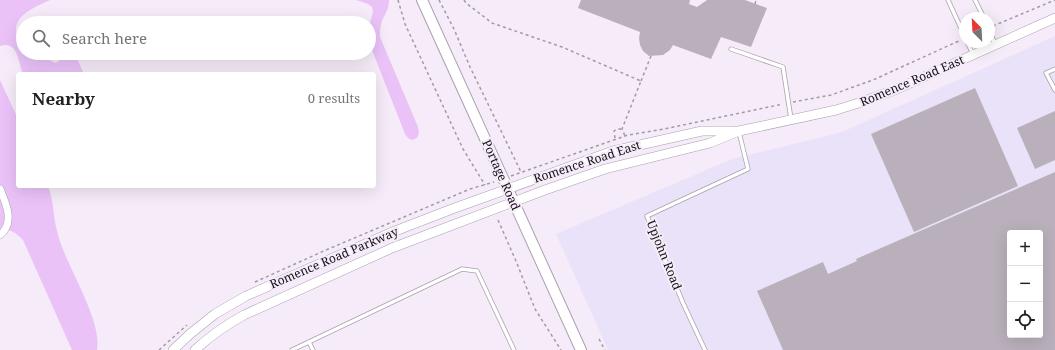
<!DOCTYPE html>
<meta charset="utf-8">
<style>
body{margin:0;font-family:"Noto Serif",serif;background:#f6f6f6;color:#202124}
.controls{position:absolute;right:12px;bottom:12px;display:grid;overflow:hidden;border-radius:4px;box-shadow:0 4px 16px #0002}
.controls button{width:36px;height:36px;display:grid;place-items:center;padding:0;border:0;border-bottom:1px solid #e0e0e0;background:#fff;color:#202124;font:20px sans-serif}
.compass{position:absolute;left:959px;top:12px;width:36px;height:36px;border-radius:50%;background:#fff;box-shadow:0 4px 16px #0002;rotate:336deg}
.list{margin:0;padding:0;list-style:none}
h2{display:flex;justify-content:space-between;align-items:center;height:52px;margin:0;padding:0 16px;font-size:17px}
h2 small{font-size:13px;font-weight:400;color:#757577}
.icon{flex:none;width:22px;height:22px;fill:none;stroke:currentColor;stroke-width:2;stroke-linecap:round;stroke-linejoin:round}
.map{position:relative;flex:none;width:1055px;height:350px;overflow:hidden}
.search{position:absolute;background:#fff;box-shadow:0 4px 16px #0002;left:16px;top:16px;width:360px;height:44px;display:flex;align-items:center;gap:10px;box-sizing:border-box;padding:0 14px;border-radius:22px;color:#757577;font-size:15px}
.panel{position:absolute;background:#fff;box-shadow:0 4px 16px #0002;left:16px;top:72px;width:360px;height:116px;border-radius:4px}
.map>svg:first-child{display:block}
.industrial{fill:#e9e2f8;fill-rule:evenodd}
.green{fill:#eac2f8}
.building{fill:#b9b0bc;fill-rule:evenodd}
.lines{fill:none;stroke-linecap:round;stroke-linejoin:round}
.service-casing{stroke:#a9a0ad;stroke-width:5}
.minor-casing{stroke:#a9a0ad;stroke-width:8}
.tertiary-casing{stroke:#a9a0ad;stroke-width:10}
.secondary-casing{stroke:#a9a0ad;stroke-width:12}
.path{stroke:#a199a3;stroke-width:1.5;stroke-dasharray:3 3;stroke-linecap:butt}
.service{stroke:#fff;stroke-width:3.5}
.minor{stroke:#fff;stroke-width:7}
.tertiary{stroke:#fff;stroke-width:9}
.secondary{stroke:#fff;stroke-width:10}
.labels{text-anchor:middle;stroke-width:4;stroke-linejoin:round;paint-order:stroke}
.street-label{font-size:12px;fill:#141116;stroke:#f6ecf9}
</style>
<div class="map">
<svg width="1055" height="350" viewBox="0 0 1055 350">
<rect width="100%" height="100%" fill="#f6ecf9"/>
<path class="industrial" d="M 1055,36 L 1055,350 L 608,350 L 556,234 L 732,159 L 842,132 ZM 1010,233 L 1040,233 L 1040,335 L 1010,335 Z"/>
<g class="green">
<path d="M 0,0 L 50,0 C 38,6 14,14 16,32 C 17,36 19,40 23,42 L 23,53 L 48,53 L 51,61 L 56,63 L 62,58 L 62,53 L 78,53 L 78,61 L 84,74 L 23,74 C 18,62 18,40 0,46 Z"/>
<path d="M 356,0 L 389,0 C 389,10 385,13 382,21 C 380,27 380,32 380,37 L 418,127 L 419,133 L 417,138 L 412,140 L 408,138 L 405,134 L 370,45 L 369,26 L 373,12 L 372,7 L 368,4 Z"/>
<path d="M 0,80 L 18,119 L 18,186 L 48,186 C 54,201 53,216 57,231 C 64,263 103,320 97,350 L 72,350 L 23,240 C 15,232 12,230 0,229 Z"/>
</g>
<g class="building">
<path d="M 581,0 L 690,0 L 689,4 L 697,7 L 707,0 L 745,0 L 767,8 L 751,47 L 721,37 L 711,59 L 673,45 L 670,50 L 663,55 L 649,56 L 643,51 L 640,45 L 639,38 L 640,32 L 578,8 Z"/>
<path d="M 975,88 L 1018,186 L 914,232 L 871,134 Z"/>
<path d="M 1055,111 L 1055,160 L 1035,169 L 1017,128 Z"/>
<path d="M 1055,172 L 1055,350 L 783,350 L 757,291 L 823,262 L 828,274 L 857,261 L 856,259 ZM 1010,233 L 1040,233 L 1040,335 L 1010,335 Z"/>
</g>
<g class="lines">
<defs>
<g id="service">
<path d="M 948,0 L 965,37"/>
<path d="M 975,0 L 984,18"/>
<path d="M 989,30 L 995,44"/>
<path d="M 967,42 L 973,54"/>
<path d="M 731,49 L 783,67 L 791,119"/>
<path d="M 1055,69 L 1046,73 L 1055,90"/>
<path d="M 309,342 L 313,350"/>
<path d="M 292,350 L 462,269 L 477,271 L 514,350"/>
<path d="M 705,350 L 683,303 L 647,216 L 748,169 L 739,132"/>
</g>
<path id="minor" d="M 0,189 C 6,203 15,223 0,235"/>
<g id="tertiary">
<path d="M 173,350 L 190,334 L 215,314 L 246,296 L 390,233 L 452,209 L 613,151 L 702,131 L 734,131"/>
<path d="M 195,350 C 210,336 226,325 244,315 L 392,248 L 545,190 L 605,169 L 710,143 L 739,131 L 836,110 L 862,102 L 897,89 L 1055,18"/>
</g>
<path id="secondary" d="M 422,0 L 581,350"/>
</defs>
<use href="#service" class="service-casing"/>
<use href="#minor" class="minor-casing"/>
<use href="#tertiary" class="tertiary-casing"/>
<use href="#secondary" class="secondary-casing"/>
<g class="path">
<path d="M 398,0 L 405,24 L 463,149 L 485,185"/>
<path d="M 439,0 L 454,29 L 470,67 L 521,172"/>
<path d="M 464,0 L 466,3 L 492,23 L 562,47 L 641,81 L 622,129 L 625,136"/>
<path d="M 755,4 L 756,0"/>
<path d="M 993,26 L 1055,0"/>
<path d="M 641,81 L 651,56"/>
<path d="M 793,102 L 831,95 L 873,80 L 961,40"/>
<path d="M 615,138 L 614,131 L 617,129 L 622,129"/>
<path d="M 511,176 L 628,135 L 664,129 L 783,104"/>
<path d="M 498,220 L 516,261 L 535,309 L 561,350"/>
<path d="M 255,282 L 326,250 L 470,189 L 494,182"/>
<path d="M 599,339 L 605,350"/>
<path d="M 159,350 L 187,325"/>
</g>
<use href="#service" class="service"/>
<use href="#minor" class="minor"/>
<use href="#tertiary" class="tertiary"/>
<use href="#secondary" class="secondary"/>
</g>
<g class="labels">
<g class="street-label">
<text transform="translate(912 81) rotate(-23)" y="4">Romence Road East</text>
<text transform="translate(587 162) rotate(-18)" y="4">Romence Road East</text>
<text transform="translate(501 175) rotate(66)" y="4">Portage Road</text>
<text transform="translate(664 255) rotate(68)" y="4">Upjohn Road</text>
<text transform="translate(334 258) rotate(-23)" y="4">Romence Road Parkway</text>
</g>
</g>
</svg>
<div class="controls">
<button>+</button>
<button>−</button>
<button><svg class="icon" aria-label="locate" viewBox="0 0 24 24"><circle cx="12" cy="12" r="6"/><path d="M12 2v4M12 18v4M2 12h4M18 12h4"/></svg></button>
</div>
<svg class="compass" viewBox="-18 -18 36 36"><path d="M0-13l5 13h-10z" fill="#e53935"/><path d="M0 13l5-13h-10z" fill="#757577"/></svg>
<div class="search"><svg class="icon" aria-label="search" viewBox="0 0 24 24"><circle cx="10" cy="10" r="6"/><path d="M15 15l6 6"/></svg>Search here</div>
<section class="panel">
<h2>Nearby<small>0 results</small></h2>
<ul class="list">
</ul>
</section>
</div>
